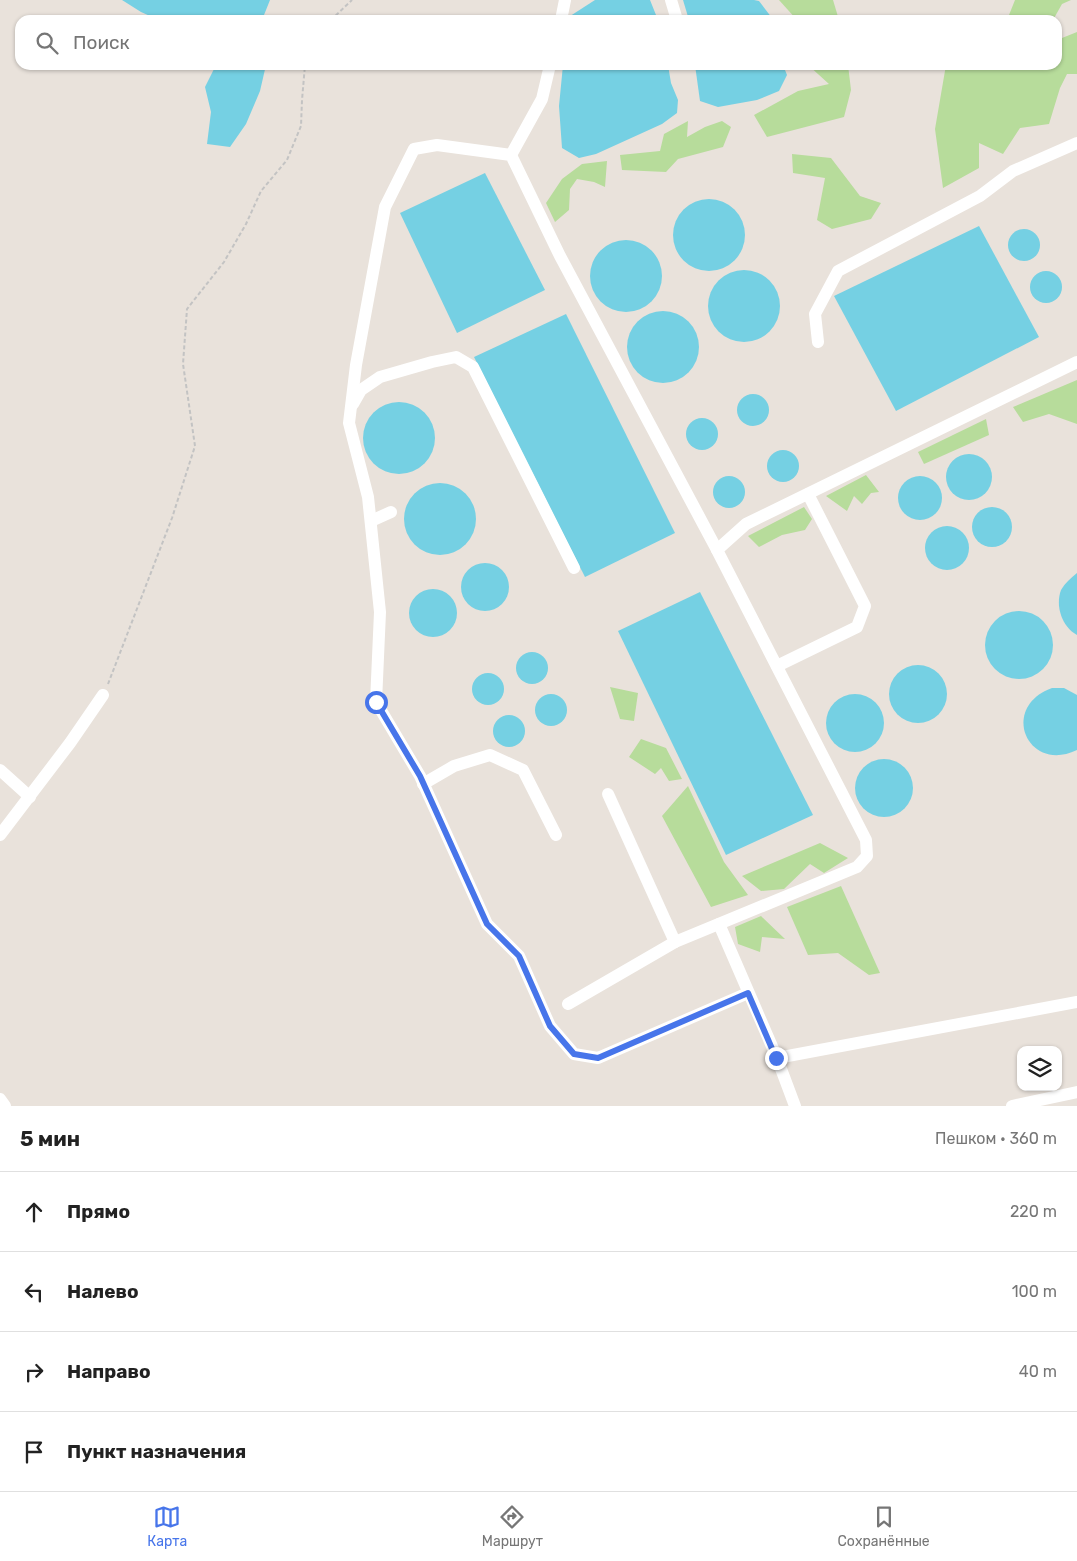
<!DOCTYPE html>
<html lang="ru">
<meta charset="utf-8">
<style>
body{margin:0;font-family:Rubik,sans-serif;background:#f2f2f2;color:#222}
.controls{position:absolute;right:15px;bottom:15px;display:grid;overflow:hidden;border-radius:10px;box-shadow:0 1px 4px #0004}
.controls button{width:45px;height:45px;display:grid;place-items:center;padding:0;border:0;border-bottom:1px solid #e0e0e0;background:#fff;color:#222;font:25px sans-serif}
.stop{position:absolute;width:15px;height:15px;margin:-11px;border:4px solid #4775ea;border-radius:50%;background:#fff}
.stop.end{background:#4775ea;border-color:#fff;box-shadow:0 1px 5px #0008}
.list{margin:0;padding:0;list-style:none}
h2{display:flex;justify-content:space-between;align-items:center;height:65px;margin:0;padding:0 20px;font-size:21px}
h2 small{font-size:16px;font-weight:400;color:#767676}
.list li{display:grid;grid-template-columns:32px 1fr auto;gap:15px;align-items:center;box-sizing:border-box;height:80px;padding:0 20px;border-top:1px solid #e0e0e0}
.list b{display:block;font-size:19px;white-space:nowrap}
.list em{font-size:16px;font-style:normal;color:#767676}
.icon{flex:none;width:28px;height:28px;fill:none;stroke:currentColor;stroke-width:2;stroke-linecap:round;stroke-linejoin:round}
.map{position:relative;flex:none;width:1077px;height:1106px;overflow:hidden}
.search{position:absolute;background:#fff;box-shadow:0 1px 4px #0004;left:15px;right:15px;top:15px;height:55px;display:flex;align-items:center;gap:12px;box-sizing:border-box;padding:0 18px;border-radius:15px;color:#767676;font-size:19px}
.sheet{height:385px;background:#fff}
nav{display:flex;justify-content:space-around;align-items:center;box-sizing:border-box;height:70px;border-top:1px solid #e0e0e0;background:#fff;font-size:14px;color:#767676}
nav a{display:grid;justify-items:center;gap:2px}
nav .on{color:#4775ea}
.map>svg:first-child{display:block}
.green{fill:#b7dc9b}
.water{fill:#75d0e3}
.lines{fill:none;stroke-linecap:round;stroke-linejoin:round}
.path{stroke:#c3c3c3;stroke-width:2;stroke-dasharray:4 2.5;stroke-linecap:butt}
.minor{stroke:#fff;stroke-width:12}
.route{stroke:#4775ea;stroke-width:6}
</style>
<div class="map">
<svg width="1077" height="1106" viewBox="0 0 1077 1106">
<rect width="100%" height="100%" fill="#e9e2db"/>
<g class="green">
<path d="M 779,0 L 833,0 L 839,20 L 797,20 Z"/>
<path d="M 1015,0 L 1071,0 L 1062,4 L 1053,20 L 1007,20 Z"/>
<path d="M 1077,32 L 1077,74 L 1067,74 L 1060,88 L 1049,124 L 1020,128 L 1003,154 L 979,143 L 979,168 L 943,188 L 935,129 L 946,65 L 1057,65 L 1057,40 Z"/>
<path d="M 808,65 L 848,65 L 851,90 L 844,117 L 767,137 L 754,115 L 798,91 L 829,84 Z"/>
<path d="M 722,121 L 731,127 L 723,147 L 678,159 L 666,172 L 622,170 L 620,155 L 660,151 L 664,134 L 688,121 L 687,137 L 705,127 Z"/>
<path d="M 792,154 L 831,158 L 860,196 L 881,203 L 871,219 L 832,229 L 817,220 L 825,178 L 793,173 Z"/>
<path d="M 607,161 L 605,187 L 594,182 L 577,179 L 570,189 L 569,210 L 555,222 L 546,203 L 562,179 L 582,164 Z"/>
<path d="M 1077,380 L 1077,424 L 1049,414 L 1023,422 L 1013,407 Z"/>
<path d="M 986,419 L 989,435 L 924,464 L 918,452 Z"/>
<path d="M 866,475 L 879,492 L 871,493 L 862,504 L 854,496 L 847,511 L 826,496 Z"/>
<path d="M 804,507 L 812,519 L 805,530 L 782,535 L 759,547 L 748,536 Z"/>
<path d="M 610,687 L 638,693 L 634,721 L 620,719 Z"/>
<path d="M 641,739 L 666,748 L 682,779 L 669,781 L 661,768 L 655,774 L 629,757 Z"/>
<path d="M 688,786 L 724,862 L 748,895 L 711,907 L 662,816 Z"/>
<path d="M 820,843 L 848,858 L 824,873 L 810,864 L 784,889 L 761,891 L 742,876 Z"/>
<path d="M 841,886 L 880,973 L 869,975 L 838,953 L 808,955 L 787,907 Z"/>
<path d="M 761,916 L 785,939 L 762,937 L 760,952 L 738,944 L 735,927 Z"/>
</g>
<g class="water">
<path d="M 122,0 L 270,0 L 264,15 L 264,20 L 159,20 L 141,12 Z"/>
<path d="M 595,0 L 650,0 L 658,20 L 564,20 Z"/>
<path d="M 683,0 L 754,0 L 759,1 L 772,18 L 773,20 L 689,20 Z"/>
<path d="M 216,65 L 266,65 L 260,91 L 246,124 L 230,147 L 207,144 L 211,112 L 205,87 Z"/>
<path d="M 563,65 L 668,65 L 671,83 L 678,100 L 677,113 L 662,124 L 596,154 L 579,158 L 562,148 L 559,106 Z"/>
<path d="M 695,65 L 783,65 L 787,75 L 779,91 L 757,100 L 718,107 L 700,101 Z"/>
<path d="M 485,173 L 545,290 L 457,333 L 400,213 Z"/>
<circle cx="709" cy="235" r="36"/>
<path d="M 979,226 L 1039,337 L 896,411 L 834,296 Z"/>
<circle cx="1024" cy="245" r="16"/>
<circle cx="626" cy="276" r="36"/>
<circle cx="744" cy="306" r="36"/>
<circle cx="1046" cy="287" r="16"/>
<circle cx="663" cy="347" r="36"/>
<path d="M 566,314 L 675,533 L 585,577 L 474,357 Z"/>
<circle cx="753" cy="410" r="16"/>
<circle cx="399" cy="438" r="36"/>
<circle cx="702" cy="434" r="16"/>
<circle cx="783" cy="466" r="16"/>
<circle cx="969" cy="477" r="23"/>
<circle cx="920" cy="498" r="22"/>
<circle cx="729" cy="492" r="16"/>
<circle cx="440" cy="519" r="36"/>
<circle cx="992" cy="527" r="20"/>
<circle cx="947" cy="548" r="22"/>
<circle cx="485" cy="587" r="24"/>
<path d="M 1077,573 L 1077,635 C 1062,627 1055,606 1061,590 C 1065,583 1071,578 1077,573 Z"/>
<circle cx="433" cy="613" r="24"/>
<path d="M 700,592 L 813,815 L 726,855 L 618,631 Z"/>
<circle cx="1019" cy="645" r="34"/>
<circle cx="532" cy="668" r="16"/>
<circle cx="918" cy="694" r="29"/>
<circle cx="488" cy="689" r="16"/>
<path d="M 1052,688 L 1064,688 L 1077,695 L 1077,750 C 1027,774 999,707 1052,688 Z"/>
<circle cx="855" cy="723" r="29"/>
<circle cx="551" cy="710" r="16"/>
<circle cx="509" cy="731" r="16"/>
<circle cx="884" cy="788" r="29"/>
</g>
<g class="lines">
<g class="path">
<path d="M 331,20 L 352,0"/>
<path d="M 108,684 L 172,518 L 195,446 L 183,364 L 187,309 L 224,262 L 246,224 L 261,191 L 287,160 L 301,126 L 302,100 L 305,65"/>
</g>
<g class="minor">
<path d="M 671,0 L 677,20"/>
<path d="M 561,20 L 565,0"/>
<path d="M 511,155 L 542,99 L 550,65"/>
<path d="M 818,342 L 815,314 L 838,271 L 980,196 L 1013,171 L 1077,143"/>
<path d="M 353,404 L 361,390 L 380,377 L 432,362 L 456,357 L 473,367 L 574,568"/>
<path d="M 371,521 L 391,512"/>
<path d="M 717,550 L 560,256 L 511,155 L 437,145 L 414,149 L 385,207 L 356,365 L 349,423 L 368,497 L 380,612 L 376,702 L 420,776 L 487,924 L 519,956 L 550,1026 L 574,1054 L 598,1058 L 748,993"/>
<path d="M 777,666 L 857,627 L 865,606 L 808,494"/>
<path d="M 0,770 L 30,797"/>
<path d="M 423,784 L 454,766 L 490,755 L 523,770 L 556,835"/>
<path d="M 608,794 L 675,942"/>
<path d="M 0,835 L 70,743 L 103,695"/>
<path d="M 719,924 L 777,1058 L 795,1106"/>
<path d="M 568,1004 L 675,942 L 857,867 L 867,856 L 866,840 L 717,550 L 746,524 L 1077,362"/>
<path d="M 777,1058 L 1077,1002"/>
<path d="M 0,1099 L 5,1106"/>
<path d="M 1012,1106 L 1077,1092"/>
</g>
</g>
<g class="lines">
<path class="route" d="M 376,702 L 420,776 L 487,924 L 519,956 L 550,1026 L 574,1054 L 598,1058 L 748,993 L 776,1058"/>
</g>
</svg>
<div class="controls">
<button><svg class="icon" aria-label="layers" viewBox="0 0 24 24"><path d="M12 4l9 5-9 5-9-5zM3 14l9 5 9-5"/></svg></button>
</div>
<div class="stop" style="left:376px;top:702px"></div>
<div class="stop end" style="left:776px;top:1058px"></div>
<div class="search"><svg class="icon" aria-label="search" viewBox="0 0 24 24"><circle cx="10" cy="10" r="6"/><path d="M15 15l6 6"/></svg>Поиск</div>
</div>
<section class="sheet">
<h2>5 мин<small>Пешком · 360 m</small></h2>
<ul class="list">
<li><svg class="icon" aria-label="ahead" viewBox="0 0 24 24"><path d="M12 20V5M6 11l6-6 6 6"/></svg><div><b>Прямо</b></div><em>220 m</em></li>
<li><svg class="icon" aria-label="left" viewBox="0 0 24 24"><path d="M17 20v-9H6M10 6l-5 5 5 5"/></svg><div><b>Налево</b></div><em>100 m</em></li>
<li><svg class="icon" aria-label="right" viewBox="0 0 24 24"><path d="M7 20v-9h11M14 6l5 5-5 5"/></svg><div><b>Направо</b></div><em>40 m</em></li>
<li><svg class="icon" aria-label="arrive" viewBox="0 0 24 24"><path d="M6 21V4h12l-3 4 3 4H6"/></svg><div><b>Пункт назначения</b></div></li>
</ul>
</section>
<nav>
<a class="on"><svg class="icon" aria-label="map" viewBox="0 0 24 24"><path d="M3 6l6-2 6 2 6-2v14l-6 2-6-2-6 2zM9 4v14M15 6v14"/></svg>Карта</a>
<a><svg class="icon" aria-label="directions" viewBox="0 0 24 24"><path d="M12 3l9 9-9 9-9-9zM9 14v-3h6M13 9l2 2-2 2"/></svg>Маршрут</a>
<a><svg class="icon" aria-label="saved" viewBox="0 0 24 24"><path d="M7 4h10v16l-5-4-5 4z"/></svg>Сохранённые</a>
</nav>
